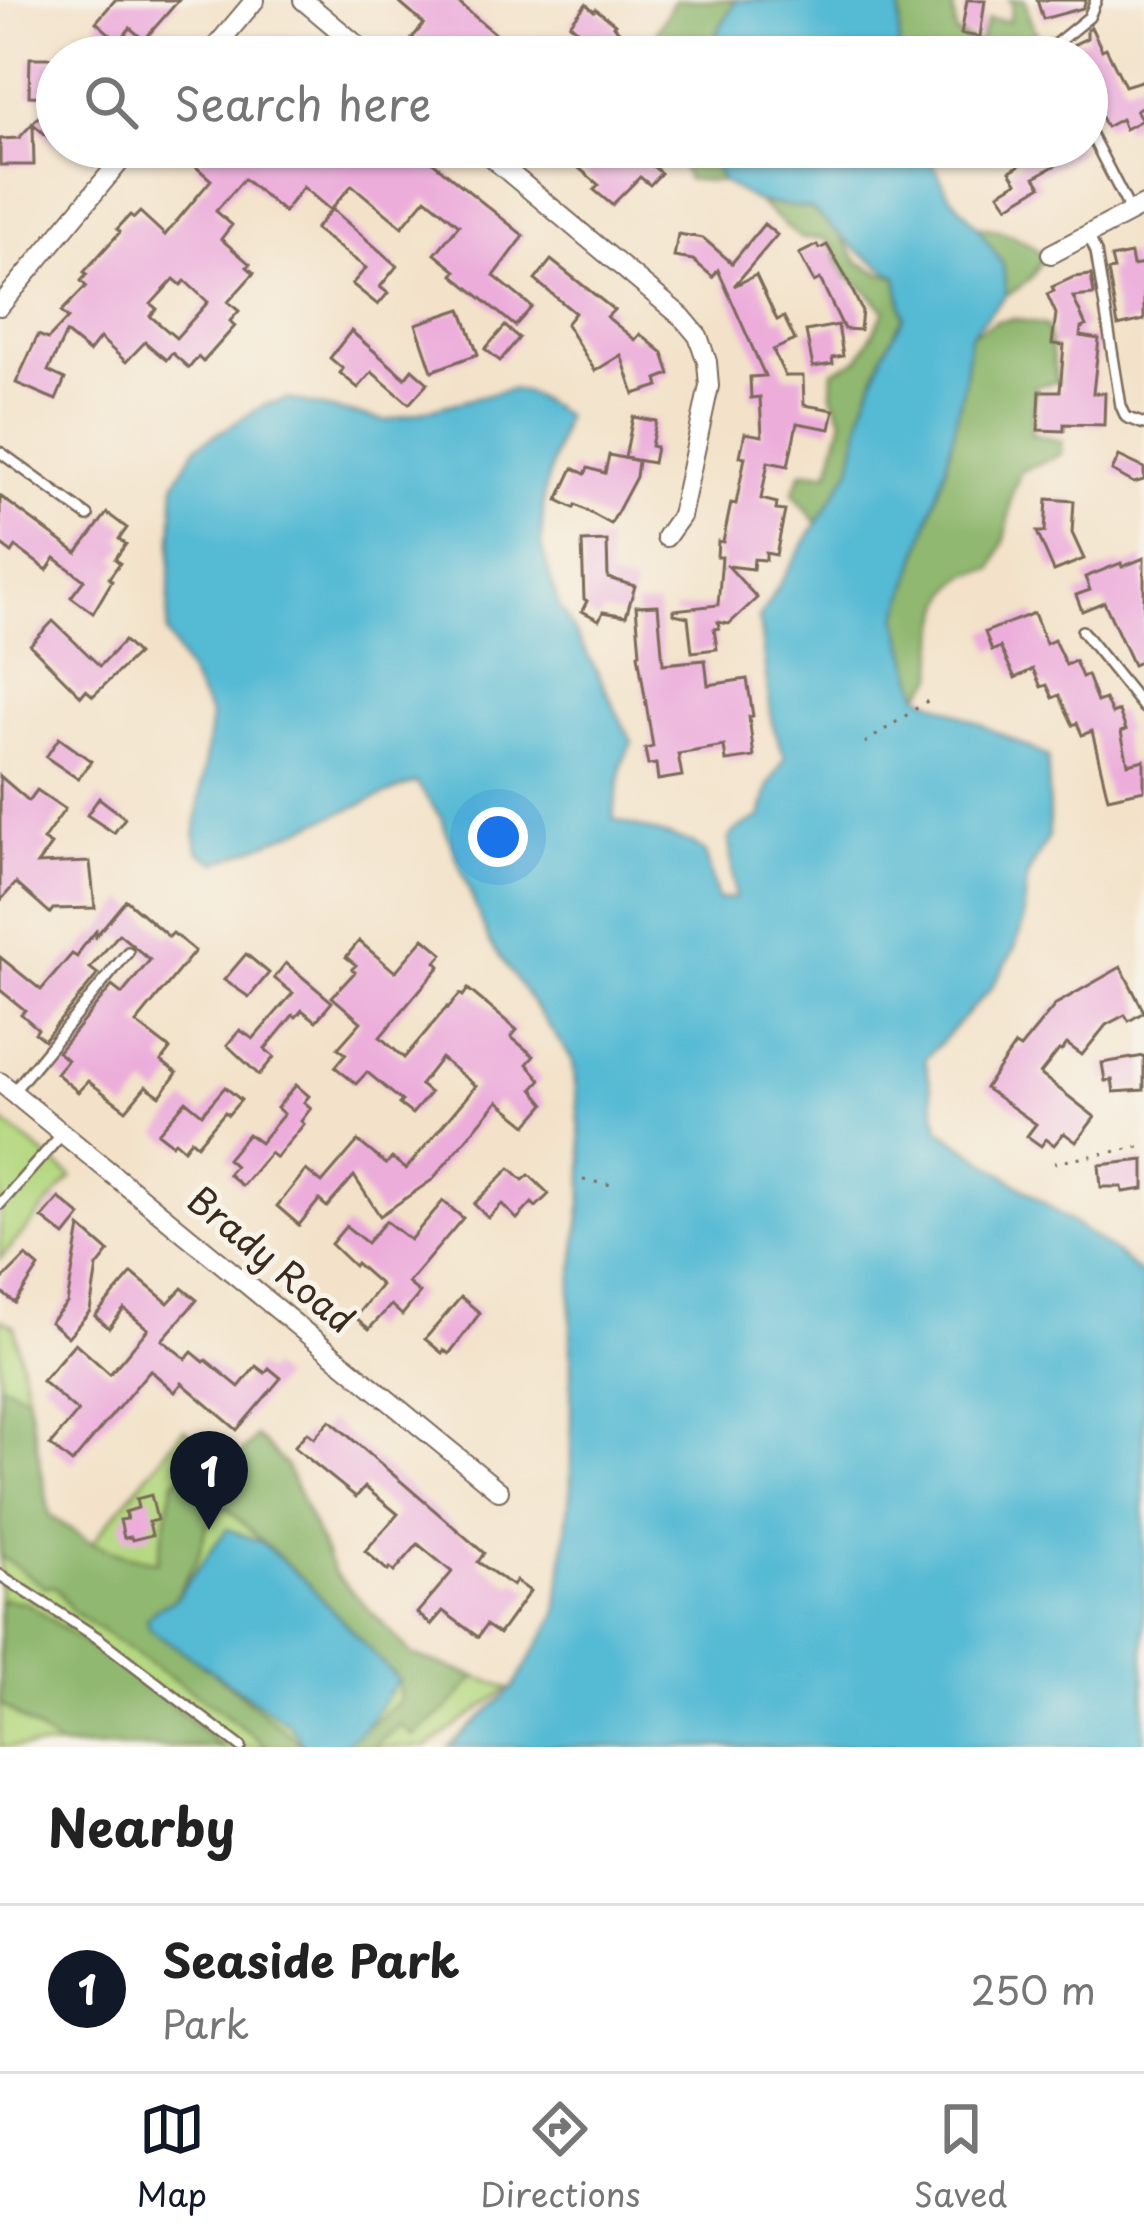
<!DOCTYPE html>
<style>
body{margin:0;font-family:"Playpen Sans",sans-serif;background:#f6f6f6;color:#222}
.you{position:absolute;left:498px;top:837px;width:42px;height:42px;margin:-30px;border:9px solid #fff;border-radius:50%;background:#1a73e8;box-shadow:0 0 0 18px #1a73e833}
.badge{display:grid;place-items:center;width:78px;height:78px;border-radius:50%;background:#111827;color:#fff;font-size:39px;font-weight:700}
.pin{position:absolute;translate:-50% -99px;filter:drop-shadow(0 3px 6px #0008)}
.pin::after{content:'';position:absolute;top:63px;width:42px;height:36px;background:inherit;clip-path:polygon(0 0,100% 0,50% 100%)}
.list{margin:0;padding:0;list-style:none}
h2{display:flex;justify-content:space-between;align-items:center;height:156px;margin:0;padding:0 48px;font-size:51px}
h2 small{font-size:39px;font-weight:400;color:#767676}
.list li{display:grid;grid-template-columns:78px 1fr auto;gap:36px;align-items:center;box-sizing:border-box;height:168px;padding:0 48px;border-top:3px solid #e0e0e0}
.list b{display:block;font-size:45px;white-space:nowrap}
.list p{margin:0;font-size:39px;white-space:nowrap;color:#767676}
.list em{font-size:39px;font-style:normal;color:#767676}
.icon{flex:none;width:66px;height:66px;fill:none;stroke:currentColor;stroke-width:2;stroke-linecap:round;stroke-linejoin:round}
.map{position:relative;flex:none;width:1144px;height:1747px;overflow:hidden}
.search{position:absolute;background:#fff;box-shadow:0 3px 9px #0004;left:36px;right:36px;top:36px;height:132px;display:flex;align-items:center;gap:30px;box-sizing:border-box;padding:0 42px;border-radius:66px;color:#767676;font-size:45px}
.sheet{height:324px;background:#fff}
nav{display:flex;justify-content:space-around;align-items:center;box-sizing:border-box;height:168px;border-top:3px solid #e0e0e0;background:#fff;font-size:33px;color:#767676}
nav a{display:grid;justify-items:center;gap:6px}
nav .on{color:#111827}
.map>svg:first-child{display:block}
.green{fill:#b5d881;stroke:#788150;stroke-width:3}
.forest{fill:#90b86f;stroke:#667146;stroke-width:3}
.water{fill:#55bad4;stroke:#487279;stroke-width:3}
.building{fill:#ecaddb;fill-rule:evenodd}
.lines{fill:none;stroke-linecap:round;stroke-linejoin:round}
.lane-casing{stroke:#7b6a5a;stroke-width:14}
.street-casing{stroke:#7b6a5a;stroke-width:22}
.path{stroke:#7b6a5a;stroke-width:3;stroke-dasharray:3 9;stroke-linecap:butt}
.lane{stroke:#fff;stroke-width:9}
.street{stroke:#fff;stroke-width:18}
.labels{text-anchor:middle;stroke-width:10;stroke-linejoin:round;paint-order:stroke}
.street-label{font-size:36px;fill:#3b2a1e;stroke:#f7f3e8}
</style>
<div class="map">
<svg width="1144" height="1747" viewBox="0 0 1144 1747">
<rect width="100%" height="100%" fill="#f7f3e8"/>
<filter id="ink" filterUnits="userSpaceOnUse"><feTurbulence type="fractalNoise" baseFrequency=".00833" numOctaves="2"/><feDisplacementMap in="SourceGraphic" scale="24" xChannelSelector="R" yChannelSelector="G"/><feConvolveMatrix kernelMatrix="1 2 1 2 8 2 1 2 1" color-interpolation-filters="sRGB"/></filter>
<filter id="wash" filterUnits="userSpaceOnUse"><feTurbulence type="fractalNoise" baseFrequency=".004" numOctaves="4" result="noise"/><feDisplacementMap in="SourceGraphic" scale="48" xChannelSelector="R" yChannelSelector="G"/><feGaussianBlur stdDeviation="2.7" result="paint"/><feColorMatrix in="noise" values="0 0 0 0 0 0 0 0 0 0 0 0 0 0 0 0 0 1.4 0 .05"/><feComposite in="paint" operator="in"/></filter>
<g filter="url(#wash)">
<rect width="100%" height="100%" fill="#f3e2c9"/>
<g class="green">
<path d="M 0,1119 L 72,1177 L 0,1259 Z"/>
<path d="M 0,1319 L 14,1325 L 50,1516 L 92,1543 L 184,1429 L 232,1465 L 256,1436 L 286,1466 L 334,1572 L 412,1655 L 509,1688 L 427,1747 L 0,1747 Z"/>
</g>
<g class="forest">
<path d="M 675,0 L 736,0 L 718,31 L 711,57 L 660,57 L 657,31 Z"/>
<path d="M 901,0 L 952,0 L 956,34 L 979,44 L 988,19 L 1009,21 L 1013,5 L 1009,0 L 1025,0 L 1030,20 L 1040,39 L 1037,57 L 898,57 Z"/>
<path d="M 674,147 L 708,147 L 722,182 L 687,179 Z"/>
<path d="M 758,202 L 811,209 L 840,235 L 857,261 L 877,272 L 897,277 L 904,316 L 883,354 L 864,406 L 851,468 L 818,524 L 793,493 L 802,472 L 829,472 L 843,419 L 832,395 L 833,371 L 859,359 L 885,310 L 865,289 L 841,272 L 833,247 L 823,238 L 800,238 Z"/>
<path d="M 977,226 C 1005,231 1022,236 1043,256 C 1036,276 1024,286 1006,295 L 1003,265 Z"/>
<path d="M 1015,319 L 1047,326 L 1057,382 L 1035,386 L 1031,434 L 1061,441 L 1061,454 L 1021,471 L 1012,493 L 1006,536 L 993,569 C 985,571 972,572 965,577 C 936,595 936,647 935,677 L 919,695 L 898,619 L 946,466 L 964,383 L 970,335 L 997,321 Z"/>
<path d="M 0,1383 L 27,1395 L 50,1516 L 92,1543 L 125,1555 L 157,1562 L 174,1481 L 205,1459 L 232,1466 L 256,1436 L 286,1466 L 334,1573 L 412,1655 L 476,1677 L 447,1709 L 413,1736 L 400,1725 L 373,1747 L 340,1747 L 400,1701 L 398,1680 L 308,1584 L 225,1507 L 206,1528 L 198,1557 L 174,1600 L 174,1640 L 305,1747 L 268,1747 L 215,1707 L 72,1611 L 56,1587 L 44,1586 L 0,1556 Z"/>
<path d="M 4,1599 L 27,1603 L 160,1695 L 222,1747 L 60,1747 L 0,1703 L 0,1602 Z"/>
</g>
<g class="water">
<path d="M 736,0 L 901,0 L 898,57 L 711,57 L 718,31 Z"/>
<path d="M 708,147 L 925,147 L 948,193 L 977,226 L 1003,265 L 1006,295 L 970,335 L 964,383 L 946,466 L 898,619 L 919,695 L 1048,757 L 1049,836 L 1027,876 L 1023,924 L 1014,950 L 992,987 L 925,1059 L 939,1129 L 1117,1254 L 1144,1277 L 1144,1747 L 449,1747 L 513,1688 L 557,1614 L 571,1485 L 571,1291 L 583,1193 L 583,1161 L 573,1061 L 489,941 L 441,818 L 416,782 L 217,863 L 199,852 L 195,837 L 211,716 L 167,633 L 175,482 L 197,446 L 265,405 L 287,399 L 386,421 L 511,389 L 528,393 L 565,415 L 544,492 L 541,545 L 558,604 L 595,668 L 632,742 L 622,764 L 613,819 L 692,843 L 705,852 L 718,900 L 735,898 L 729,839 L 736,830 L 761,817 L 769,785 L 785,758 L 772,723 L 759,618 L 851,468 L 864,406 L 883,354 L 904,316 L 897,277 L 858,251 L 811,209 L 758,202 L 722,182 Z"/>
<path d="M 227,1529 L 261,1542 L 308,1584 L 398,1680 L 364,1729 L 340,1747 L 305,1747 L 289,1724 L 150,1629 L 147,1618 L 156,1609 L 174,1600 Z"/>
</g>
<g id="blocks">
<g class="building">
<path d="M 115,0 L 179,0 L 144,40 L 130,28 L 119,42 L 96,22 Z"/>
<path d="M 396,0 L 455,0 L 497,35 L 479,57 L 435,57 L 412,38 L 424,24 Z"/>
<path d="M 967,0 L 985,0 L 980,37 L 961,34 Z"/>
<path d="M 1037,0 L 1086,0 L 1083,8 L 1043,19 Z"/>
<path d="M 586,4 L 594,11 L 596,9 L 615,24 L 613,26 L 626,37 L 609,57 L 570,24 Z"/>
<path d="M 1091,27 L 1102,50 L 1106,48 L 1125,86 L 1144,80 L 1144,105 L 1136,110 L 1142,120 L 1125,129 L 1121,119 L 1106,127 L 1087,90 L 1087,57 L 1080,57 L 1073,45 L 1087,38 L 1087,30 Z"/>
<path d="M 30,58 L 53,58 L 53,63 L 57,63 L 57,97 L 29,96 Z"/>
<path d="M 45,110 L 57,120 L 57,145 L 33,124 L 34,165 L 0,165 L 0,139 L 19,138 Z"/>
<path d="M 212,147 L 307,147 L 325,162 L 338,147 L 414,147 L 524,236 L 494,276 L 532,307 L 515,326 L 453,275 L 456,271 L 435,254 L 459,225 L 426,198 L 402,227 L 352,185 L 330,210 L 303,187 L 284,212 L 244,179 L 216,211 L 232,225 L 221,239 L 250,264 L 247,267 L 254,273 L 228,302 L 239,311 L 230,321 L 235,326 L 203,362 L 198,357 L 189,368 L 172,353 L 166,360 L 145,342 L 126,362 L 100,338 L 89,352 L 66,333 L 48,371 L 65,379 L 56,400 L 16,383 L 38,335 L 48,339 L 68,318 L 61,312 L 86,286 L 81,281 L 87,274 L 84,272 L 120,232 L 117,229 L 130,215 L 134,218 L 140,212 L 165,235 L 211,180 L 195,166 ZM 174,279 L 181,285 L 185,281 L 208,302 L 176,338 L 150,316 L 157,309 L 151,304 Z"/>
<path d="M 554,147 L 631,147 L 661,173 L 650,185 L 640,177 L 612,205 L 594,190 L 599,185 Z"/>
<path d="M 1011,147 L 1087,147 L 1035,177 L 1041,186 L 1008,206 L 999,193 L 1017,182 L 1010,171 L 1022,164 Z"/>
<path d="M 332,209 L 397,266 L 380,287 L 388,293 L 378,305 L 352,284 L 366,268 L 315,229 Z"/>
<path d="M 764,224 L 777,235 L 734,286 L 756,275 L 777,320 L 784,317 L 795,340 L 773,350 L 785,376 L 803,376 L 804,405 L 834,410 L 830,429 L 797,423 L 788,466 L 768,462 L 761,499 L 777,503 L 776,510 L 785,511 L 776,555 L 766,553 L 766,560 L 754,559 L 753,569 L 728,566 L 757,598 L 729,624 L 718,622 L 719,628 L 714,629 L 717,649 L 692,652 L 688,617 L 674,614 L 674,610 L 718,605 L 722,557 L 717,557 L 718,541 L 723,542 L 731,503 L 736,504 L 745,457 L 740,456 L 745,433 L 762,436 L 760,397 L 751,398 L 750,377 L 765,376 L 718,270 L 713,277 L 693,260 L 674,257 L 678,234 L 703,238 L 732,263 Z"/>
<path d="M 817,245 L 819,249 L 827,245 L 847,279 L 862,311 L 860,330 L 844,329 L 820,279 L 814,282 L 799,254 Z"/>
<path d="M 1131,254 L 1133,266 L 1144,264 L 1144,320 L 1118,326 L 1108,271 L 1114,270 L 1111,258 Z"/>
<path d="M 551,260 L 614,310 L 607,317 L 635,340 L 640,334 L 663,353 L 670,374 L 657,379 L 659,386 L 634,394 L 621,355 L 595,371 L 566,324 L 575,313 L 535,280 Z"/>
<path d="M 1091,275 L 1094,295 L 1073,297 L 1086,326 L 1081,328 L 1080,336 L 1099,339 L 1093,393 L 1105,393 L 1104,425 L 1064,424 L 1064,431 L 1038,430 L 1040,391 L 1060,391 L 1064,345 L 1052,344 L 1056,314 L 1047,294 L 1054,291 L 1052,287 L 1074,277 Z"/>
<path d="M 461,309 L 478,354 L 432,371 L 416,324 Z"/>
<path d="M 838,325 L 843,356 L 832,358 L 833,364 L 813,367 L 806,331 Z"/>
<path d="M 505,326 L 519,338 L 500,361 L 485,349 Z"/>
<path d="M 351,331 L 405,378 L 412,369 L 428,383 L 409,404 L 372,372 L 358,388 L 340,373 L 343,369 L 330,358 Z"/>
<path d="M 633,417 L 656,421 L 651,446 L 656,447 L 653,463 L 625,458 Z"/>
<path d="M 609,455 L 638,461 L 636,477 L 611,524 L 576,505 L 574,508 L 558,500 L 573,468 L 585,474 L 588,468 L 605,473 Z"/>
<path d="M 1119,456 L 1144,468 L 1144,480 L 1134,483 L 1112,471 Z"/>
<path d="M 0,496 L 77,553 L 107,513 L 127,528 L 119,539 L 126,544 L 115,559 L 120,563 L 109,578 L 112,581 L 93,613 L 71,597 L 84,580 L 55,558 L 47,570 L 16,547 L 12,553 L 0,544 Z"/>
<path d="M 1047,499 L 1074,501 L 1072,533 L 1084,559 L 1054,571 L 1037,532 L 1045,532 Z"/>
<path d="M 607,541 L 608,578 L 635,586 L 626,616 L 603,612 L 599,620 L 582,611 L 587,601 L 584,599 L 582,542 Z"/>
<path d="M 1144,558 L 1144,660 L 1133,665 L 1104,602 L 1082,611 L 1076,595 L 1090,590 L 1085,577 L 1121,563 L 1122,567 Z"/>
<path d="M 658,605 L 663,664 L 705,660 L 708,685 L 747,679 L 753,716 L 749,717 L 754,757 L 726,761 L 724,746 L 678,754 L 682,776 L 658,780 L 656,764 L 648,765 L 645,749 L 653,747 L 638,654 L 640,653 L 636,606 Z"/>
<path d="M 1034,613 L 1046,644 L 1054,640 L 1066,665 L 1075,661 L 1082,677 L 1087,675 L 1097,702 L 1105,699 L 1112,714 L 1119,711 L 1126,730 L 1121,732 L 1128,764 L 1144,760 L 1144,790 L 1108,798 L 1092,731 L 1082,735 L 1077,723 L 1073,725 L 1059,695 L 1053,698 L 1047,685 L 1041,687 L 1033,669 L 1015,678 L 1000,647 L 992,651 L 985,632 Z"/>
<path d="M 53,621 L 100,666 L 124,641 L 137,654 L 93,696 L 86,690 L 81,696 L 30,645 Z"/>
<path d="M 59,738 L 91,761 L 78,779 L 46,757 Z"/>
<path d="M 0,776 L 29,801 L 37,790 L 65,809 L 43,840 L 51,845 L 37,864 L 90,862 L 95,908 L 53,909 L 50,913 L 16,883 L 0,901 Z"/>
<path d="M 99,798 L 125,818 L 114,833 L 87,815 Z"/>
<path d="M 126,900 L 169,937 L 173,933 L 195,951 L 136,1023 L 170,1049 L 161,1061 L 177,1073 L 160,1096 L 146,1086 L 126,1110 L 88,1081 L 78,1092 L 56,1073 L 67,1060 L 58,1052 L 112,986 L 122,994 L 150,960 L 119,934 L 90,968 L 98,974 L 44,1040 L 35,1033 L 38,1029 L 21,1014 L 25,1010 L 0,990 L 0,957 L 41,990 L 72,954 L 77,957 L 82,948 L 96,931 L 96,936 Z"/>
<path d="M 424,938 L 443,954 L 436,962 L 440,966 L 380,1037 L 404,1058 L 447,1007 L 448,1008 L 460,994 L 463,996 L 468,989 L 517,1030 L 511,1037 L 534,1056 L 527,1064 L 541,1080 L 533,1089 L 545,1104 L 527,1125 L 498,1101 L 432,1180 L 380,1216 L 354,1176 L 327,1207 L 319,1200 L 299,1225 L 277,1206 L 306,1170 L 322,1183 L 358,1141 L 386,1164 L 392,1158 L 406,1169 L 476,1086 L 441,1058 L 420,1085 L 430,1093 L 412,1114 L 399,1104 L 402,1101 L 367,1072 L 356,1084 L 335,1067 L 346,1054 L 338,1048 L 361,1022 L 332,997 L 355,972 L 352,969 L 356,965 L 346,957 L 359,941 L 395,972 Z"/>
<path d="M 246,954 L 269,973 L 249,997 L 224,980 Z"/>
<path d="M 286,963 L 332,1002 L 316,1021 L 302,1010 L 296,1017 L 293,1015 L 265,1049 L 274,1057 L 259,1075 L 227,1045 L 240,1030 L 253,1039 L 293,993 L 274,978 Z"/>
<path d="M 1121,967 L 1144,1012 L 1129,1021 L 1125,1015 L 1106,1025 L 1082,1055 L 1067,1044 L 1061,1051 L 1059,1050 L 1040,1074 L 1095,1117 L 1076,1142 L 1064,1133 L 1054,1145 L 1046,1139 L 1041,1146 L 1027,1136 L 1036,1124 L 985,1088 L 1015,1045 L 1020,1048 L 1056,1004 Z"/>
<path d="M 1144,1056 L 1144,1090 L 1114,1092 L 1112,1080 L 1105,1081 L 1102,1063 Z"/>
<path d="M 296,1085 L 309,1096 L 304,1102 L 311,1108 L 301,1121 L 304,1124 L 276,1158 L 270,1153 L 242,1186 L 228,1174 L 235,1166 L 227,1159 L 248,1134 L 260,1143 L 284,1114 L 277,1108 Z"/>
<path d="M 225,1087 L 241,1100 L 228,1115 L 225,1112 L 197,1145 L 191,1140 L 184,1149 L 175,1141 L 172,1144 L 158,1133 L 186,1101 L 202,1114 Z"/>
<path d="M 1144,1160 L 1144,1189 L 1123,1192 L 1122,1187 L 1101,1187 L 1099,1165 Z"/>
<path d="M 510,1168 L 523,1180 L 529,1175 L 549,1194 L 536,1207 L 532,1203 L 517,1219 L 502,1204 L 488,1218 L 474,1204 Z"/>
<path d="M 59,1198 L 81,1216 L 65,1236 L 42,1218 Z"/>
<path d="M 443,1201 L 463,1218 L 408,1283 L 420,1293 L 402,1315 L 391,1305 L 369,1329 L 355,1317 L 381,1285 L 356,1263 L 354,1266 L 331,1244 L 346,1226 L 367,1243 L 386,1221 L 410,1240 Z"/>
<path d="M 80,1227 L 109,1252 L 97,1267 L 90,1311 L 68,1337 L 50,1322 L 67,1303 Z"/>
<path d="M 26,1256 L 39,1267 L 15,1303 L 0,1291 L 0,1282 Z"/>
<path d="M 132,1273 L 168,1303 L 182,1288 L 197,1300 L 162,1340 L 186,1359 L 192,1352 L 204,1362 L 206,1360 L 239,1387 L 256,1366 L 265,1373 L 269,1368 L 281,1378 L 237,1430 L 182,1383 L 175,1392 L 150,1370 L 72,1463 L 50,1445 L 78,1412 L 42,1381 L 75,1343 L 110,1374 L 148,1329 L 124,1309 L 109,1328 L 95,1316 Z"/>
<path d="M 461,1297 L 480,1313 L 449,1354 L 444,1350 L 442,1353 L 425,1339 Z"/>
<path d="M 330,1420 L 484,1553 L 478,1562 L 513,1586 L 516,1581 L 530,1591 L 499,1634 L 486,1625 L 478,1637 L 443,1611 L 431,1625 L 417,1613 L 452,1572 L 418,1544 L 394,1572 L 390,1568 L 388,1571 L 365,1551 L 398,1514 L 365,1487 L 356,1497 L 294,1447 L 307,1432 L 314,1438 Z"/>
<path d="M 151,1495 L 157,1520 L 149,1522 L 152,1535 L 132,1540 L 131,1537 L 124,1538 L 120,1520 L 127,1519 L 125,1512 L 138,1508 L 136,1499 Z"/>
</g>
</g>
</g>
<g filter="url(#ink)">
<use href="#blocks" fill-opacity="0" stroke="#7b6a5a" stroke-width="3"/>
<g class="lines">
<defs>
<g id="lane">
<path d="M 1052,57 L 1053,46 L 1089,17 L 1096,0"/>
<path d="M 1087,127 L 1131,212"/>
<path d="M 1089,236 L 1096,252 L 1121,406 L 1126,417 L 1144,424"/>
<path d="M 0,452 L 88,516"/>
<path d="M 1082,631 L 1144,708"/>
<path d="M 13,1092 L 128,952"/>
<path d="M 0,1204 L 64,1132"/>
<path d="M 0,1575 L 98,1638 L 241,1747"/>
</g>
<g id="street">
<path d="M 303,0 L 371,57"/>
<path d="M 207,57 L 255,0"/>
<path d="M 479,147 L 682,317 L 698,336 L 707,362 L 709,386 L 681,516 L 666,537"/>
<path d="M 1051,254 L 1144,205"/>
<path d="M 0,306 L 132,147"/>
<path d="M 0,1082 L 499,1491"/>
</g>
</defs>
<use href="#lane" class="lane-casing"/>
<use href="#street" class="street-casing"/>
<g class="path">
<path d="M 865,743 L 929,700"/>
<path d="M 1054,1163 L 1144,1146"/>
<path d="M 583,1180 L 613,1185"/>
</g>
<use href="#lane" class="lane"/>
<use href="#street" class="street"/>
</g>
</g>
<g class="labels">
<g class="street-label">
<text transform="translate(271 1260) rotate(40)" y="13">Brady Road</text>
</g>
</g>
</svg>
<div class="you"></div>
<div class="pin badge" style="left:209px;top:1530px">1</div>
<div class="search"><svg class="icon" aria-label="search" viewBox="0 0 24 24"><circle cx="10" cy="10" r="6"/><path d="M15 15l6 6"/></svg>Search here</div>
</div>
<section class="sheet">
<h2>Nearby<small></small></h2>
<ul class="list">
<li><span class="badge">1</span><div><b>Seaside Park</b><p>Park</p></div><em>250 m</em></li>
</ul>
</section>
<nav>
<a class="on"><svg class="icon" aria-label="map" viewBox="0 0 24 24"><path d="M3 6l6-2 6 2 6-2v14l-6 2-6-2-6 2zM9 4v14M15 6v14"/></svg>Map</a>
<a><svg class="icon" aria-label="directions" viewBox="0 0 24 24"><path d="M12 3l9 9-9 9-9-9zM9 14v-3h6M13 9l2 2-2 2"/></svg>Directions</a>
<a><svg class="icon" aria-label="saved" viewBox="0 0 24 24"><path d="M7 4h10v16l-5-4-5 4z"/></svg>Saved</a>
</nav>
